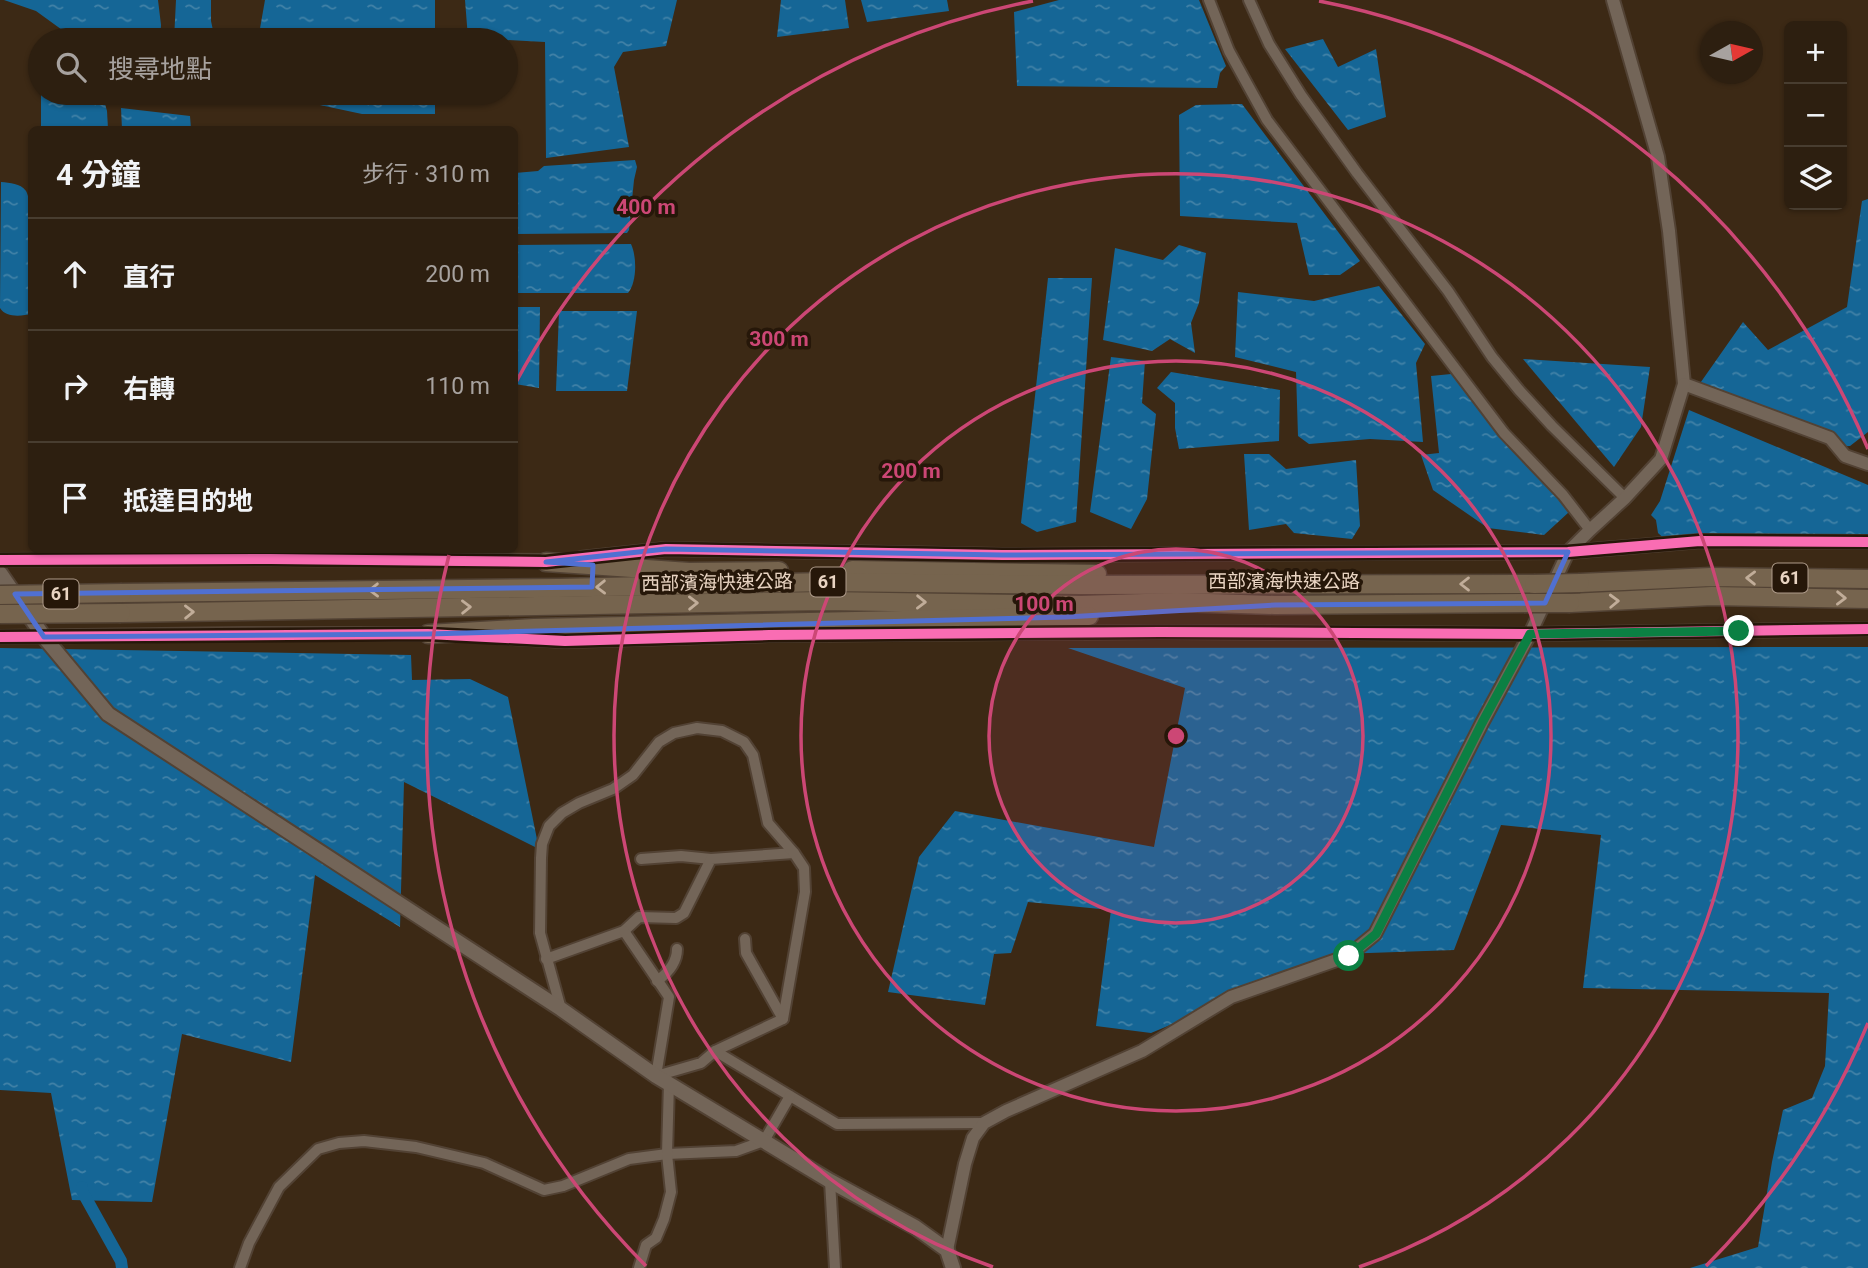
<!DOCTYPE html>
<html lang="zh-TW">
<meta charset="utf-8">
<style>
body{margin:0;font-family:Roboto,"Noto Sans TC",sans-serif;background:#352719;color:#f1f3f6}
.controls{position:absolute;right:21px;top:21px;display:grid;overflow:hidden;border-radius:10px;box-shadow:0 2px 5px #0004}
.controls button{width:63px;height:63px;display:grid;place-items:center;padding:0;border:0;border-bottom:2px solid #483d30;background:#2d1f10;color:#f1f3f6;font:35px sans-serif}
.compass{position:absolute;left:1700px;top:21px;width:63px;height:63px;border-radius:50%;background:#2d1f10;box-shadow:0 2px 5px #0004;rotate:82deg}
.stop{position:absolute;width:21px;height:21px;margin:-16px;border:5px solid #0b8043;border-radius:50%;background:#fff}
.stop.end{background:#0b8043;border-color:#fff;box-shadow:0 2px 7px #0008}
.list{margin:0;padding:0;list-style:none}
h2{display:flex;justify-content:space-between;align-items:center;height:91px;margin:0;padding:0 28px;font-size:30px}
h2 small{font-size:23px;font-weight:400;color:#a7a29f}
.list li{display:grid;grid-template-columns:46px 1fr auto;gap:21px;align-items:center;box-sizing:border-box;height:112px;padding:0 28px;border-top:2px solid #483d30}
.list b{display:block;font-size:26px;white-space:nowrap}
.list em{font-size:23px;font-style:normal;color:#a7a29f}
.icon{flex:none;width:38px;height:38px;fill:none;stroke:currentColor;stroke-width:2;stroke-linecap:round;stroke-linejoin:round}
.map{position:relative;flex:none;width:1868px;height:1268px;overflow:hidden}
.search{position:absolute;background:#2d1f10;box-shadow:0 2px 5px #0004;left:28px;top:28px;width:490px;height:77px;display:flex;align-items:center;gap:18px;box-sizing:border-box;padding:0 24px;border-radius:38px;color:#a7a29f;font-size:26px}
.panel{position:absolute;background:#2d1f10;box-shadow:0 2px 5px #0004;left:28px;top:126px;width:490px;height:427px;border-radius:10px}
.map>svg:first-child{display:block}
.water{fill:url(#water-ripples)}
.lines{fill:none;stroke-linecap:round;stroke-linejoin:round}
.canal{stroke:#156696;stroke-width:12}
.minor-casing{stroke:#524234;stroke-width:14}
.tertiary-casing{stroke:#524234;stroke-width:16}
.secondary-casing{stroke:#524234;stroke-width:18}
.trunk-casing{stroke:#524234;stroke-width:21}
.minor{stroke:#736558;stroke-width:10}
.tertiary{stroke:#736558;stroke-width:12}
.secondary{stroke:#736558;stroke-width:14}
.trunk{stroke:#76644e;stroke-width:18}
.trunk-bridge-casing{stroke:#524234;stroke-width:21;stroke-linecap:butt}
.trunk-bridge{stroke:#76644e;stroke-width:18}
.cycleway-casing{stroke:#261709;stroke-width:15}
.cycleway{stroke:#f96db3;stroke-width:10}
.oneway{stroke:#c1ad99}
.route{stroke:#0b8043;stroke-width:9}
.marked{fill:none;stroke:#5070d2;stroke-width:5;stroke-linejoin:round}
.ring{fill:none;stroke:#cc4775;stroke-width:3.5}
.labels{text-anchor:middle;stroke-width:7;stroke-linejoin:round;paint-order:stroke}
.shield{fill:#261709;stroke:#ae9b8a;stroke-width:2}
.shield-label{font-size:18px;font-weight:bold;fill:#e9d4c2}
.street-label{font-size:19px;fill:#e9d4c2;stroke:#261709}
.centre{fill:#cc4775;stroke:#261709;stroke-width:3.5}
.ring-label{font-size:21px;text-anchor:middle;font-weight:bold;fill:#cc4775;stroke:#261709;stroke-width:7;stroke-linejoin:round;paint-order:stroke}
</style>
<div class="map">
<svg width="1868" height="1268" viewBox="0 0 1868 1268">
<defs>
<pattern id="water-ripples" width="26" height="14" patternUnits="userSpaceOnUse" patternTransform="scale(1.75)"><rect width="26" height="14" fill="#156696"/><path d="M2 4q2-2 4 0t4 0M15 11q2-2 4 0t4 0" fill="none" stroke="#4282a7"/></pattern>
</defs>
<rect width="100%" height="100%" fill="#3c2915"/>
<g class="water">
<path d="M 4,0 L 158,0 L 161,25 L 160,39 L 159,40 L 76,40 L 36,11 Z"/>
<path d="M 176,0 L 211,0 L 211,21 L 215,40 L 174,40 Z"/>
<path d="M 265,0 L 435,0 L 435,40 L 258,40 Z"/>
<path d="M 465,0 L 677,0 L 666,46 L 623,52 L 614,67 L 629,147 L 546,158 L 545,42 L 468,38 Z"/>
<path d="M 781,0 L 845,0 L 849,28 L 777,37 Z"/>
<path d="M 861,0 L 947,0 L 949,11 L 867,22 Z"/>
<path d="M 1059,0 L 1199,0 L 1226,66 L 1220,73 L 1217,88 L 1017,86 L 1014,12 Z"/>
<path d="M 1323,39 L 1338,67 L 1376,49 L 1386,117 L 1348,130 L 1285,49 Z"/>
<path d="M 41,93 L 102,93 L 107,111 L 108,129 L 41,129 Z"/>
<path d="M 282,93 L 435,93 L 435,114 L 362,114 L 287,98 Z"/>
<path d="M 1242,104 L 1360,261 L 1340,275 L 1309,275 L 1297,223 L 1180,216 L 1179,115 L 1196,105 Z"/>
<path d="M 121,108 L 190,116 L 191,129 L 122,129 Z"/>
<path d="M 635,160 L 637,167 L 634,180 L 629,230 L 627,233 L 515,234 L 515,173 L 538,171 L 544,166 Z"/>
<path d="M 1,182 C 10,183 20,183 26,191 C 35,206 32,292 32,314 C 21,316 6,318 0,308 Z"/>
<path d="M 1868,199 L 1868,432 L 1850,446 L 1832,447 L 1696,389 L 1743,322 L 1768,350 L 1847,307 L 1862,201 Z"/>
<path d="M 631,244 C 637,257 637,282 628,293 L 515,293 L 515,245 Z"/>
<path d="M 1179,245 L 1206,253 L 1199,303 L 1191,323 L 1195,353 L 1170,339 L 1152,351 L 1103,340 L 1115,248 L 1163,260 Z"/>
<path d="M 1048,278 L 1092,278 L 1076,522 L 1037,532 L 1021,523 Z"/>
<path d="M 1379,286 L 1425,344 L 1416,363 L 1423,442 L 1370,439 L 1309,444 L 1298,436 L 1296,372 L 1235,357 L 1238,292 L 1314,301 Z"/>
<path d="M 515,307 L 540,307 L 539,388 L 515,384 Z"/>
<path d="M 559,311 L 637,311 L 627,391 L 556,391 Z"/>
<path d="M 1111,357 L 1145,361 L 1142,403 L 1156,414 L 1147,499 L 1131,529 L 1090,512 Z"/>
<path d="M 1523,359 L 1650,367 L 1641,427 L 1614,467 Z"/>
<path d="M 1171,372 L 1280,390 L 1279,441 L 1179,449 L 1175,428 L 1175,403 L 1157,388 Z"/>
<path d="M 1451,374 L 1569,512 L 1544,535 L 1488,528 L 1433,490 L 1421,455 L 1439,453 L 1431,376 Z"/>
<path d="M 1689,410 L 1868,485 L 1868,542 L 1669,543 L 1658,533 L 1656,520 L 1651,515 L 1660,501 Z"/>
<path d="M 1244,454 L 1269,454 L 1286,469 L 1356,460 L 1360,526 L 1352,539 L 1294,533 L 1286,524 L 1249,530 Z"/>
<path d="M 1868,647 L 1868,1268 L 1690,1268 L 1758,1247 L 1772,1162 L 1783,1110 L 1812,1098 L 1825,1066 L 1829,993 L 1583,988 L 1601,835 L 1501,825 L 1454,950 L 1340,954 L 1151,1033 L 1096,1026 L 1111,910 L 1028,902 L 1011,953 L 994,954 L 985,1005 L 888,992 L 919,857 L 955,811 L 1154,847 L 1185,688 L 1068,648 Z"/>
<path d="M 0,648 L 411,655 L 412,680 L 470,679 L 508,697 L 539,849 L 404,782 L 400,927 L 315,875 L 291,1062 L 182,1034 L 152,1202 L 72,1200 L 51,1093 L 0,1090 Z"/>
</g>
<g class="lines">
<path class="canal" d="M 82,1187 L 82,1191 L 121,1261 L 122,1268"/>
<defs>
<g id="minor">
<path d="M 1209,0 L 1229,51 L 1267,120 L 1504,433 L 1563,495 L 1590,530"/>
<path d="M 1249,0 L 1269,44 L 1301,95 L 1357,173 L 1448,291 L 1492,357 L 1519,390 L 1552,426 L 1625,498"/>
<path d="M 641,859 L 681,856 L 711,859"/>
<path d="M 745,939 L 746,953 L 783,1019"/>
<path d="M 546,959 L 624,931 L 639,917 L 676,918 L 684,913 L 711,859 L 794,853"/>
<path d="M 657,981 C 668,973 677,963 677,949"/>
<path d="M 561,1009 L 540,933 L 541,858 L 542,844 L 549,826 L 562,813 L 579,803 L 613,789 L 633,775 L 659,742 L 674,733 L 697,728 L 722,731 L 744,742 L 753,755 L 768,823 L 794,853 L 804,868 L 805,892 L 783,1019 L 715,1051 L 701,1063 L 656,1076 L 669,997 L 624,931"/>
<path d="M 715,1051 L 837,1124 L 984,1123"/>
<path d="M 830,1181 L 835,1268"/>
<path d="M 240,1268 L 249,1243 L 279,1187 L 318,1149 L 339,1143 L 364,1141 L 416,1147 L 484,1163 L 544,1190 L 563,1186 L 629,1159 L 667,1154 L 736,1151 L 764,1141 L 790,1096"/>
<path d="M 639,1268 L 646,1245 L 656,1238 L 664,1219 L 671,1192 L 667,1154 L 669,1083"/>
</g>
<g id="tertiary">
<path d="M 1613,0 L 1658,157 L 1669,231 L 1684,384 L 1830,438 L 1845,456 L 1868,464"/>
<path d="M 581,558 L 666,549 L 1002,555 L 1568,552 L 1700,541 L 1868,542"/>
<path d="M 0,560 L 271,559 L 553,561"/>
<path d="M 0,637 L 241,634 L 434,634"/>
<path d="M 497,637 L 565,641 L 769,635 L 1160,632 L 1530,634 L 1868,629"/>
<path d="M 947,1250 L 965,1164 L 973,1138 L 984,1123 L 1006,1111 L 1142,1051 L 1231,997 L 1348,956 L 1375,934 L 1482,723 L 1530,634 L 1568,552 L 1590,530 L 1625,498 L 1661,459 L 1684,384"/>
</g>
<path id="secondary" d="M 0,573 L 44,637 L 108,714 L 561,1009 L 656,1076 L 830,1181 L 915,1227 L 947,1250 L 953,1268"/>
<g id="trunk">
<path d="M 546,562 L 689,572 L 779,571"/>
<path d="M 852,570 L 1097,574"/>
<path d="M 1580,583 L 1711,577 L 1868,579"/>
<path d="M 122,593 L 559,588 L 824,582 L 1081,585 L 1534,584"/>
<path d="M 1570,603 L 1712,596 L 1868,599"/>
<path d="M 121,613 L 825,601 L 1081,605 L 1177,602 L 1275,605 L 1524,603"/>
<path d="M 428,634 L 534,628 L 1089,616"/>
</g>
</defs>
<use href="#minor" class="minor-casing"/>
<use href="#tertiary" class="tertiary-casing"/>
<use href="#secondary" class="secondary-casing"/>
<use href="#trunk" class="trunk-casing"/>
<use href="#minor" class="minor"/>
<use href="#tertiary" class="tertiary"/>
<use href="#secondary" class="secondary"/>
<use href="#trunk" class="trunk"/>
<defs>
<g id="trunk-bridge">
<path d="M 1534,584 L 1580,583"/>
<path d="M 0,595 L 122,593"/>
<path d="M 1524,603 L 1570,603"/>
<path d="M 0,614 L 121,613"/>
</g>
</defs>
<use href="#trunk-bridge" class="trunk-bridge-casing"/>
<use href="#trunk-bridge" class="trunk-bridge"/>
<defs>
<g id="cycleway">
<path d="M 0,560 L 271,559 L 546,562 L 666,549 L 1002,555 L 1568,552 L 1700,541 L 1868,542"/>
<path d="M 0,637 L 428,634 L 565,641 L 769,635 L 1160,632 L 1530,634 L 1868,629"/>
</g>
</defs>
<use href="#cycleway" class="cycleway-casing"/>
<use href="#cycleway" class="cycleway"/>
</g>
<defs><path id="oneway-chevron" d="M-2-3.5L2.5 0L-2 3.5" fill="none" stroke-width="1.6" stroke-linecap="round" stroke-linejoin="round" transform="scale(1.75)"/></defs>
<g class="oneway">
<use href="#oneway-chevron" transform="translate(1751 578) rotate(-179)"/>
<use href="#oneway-chevron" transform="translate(1465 584) rotate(180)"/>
<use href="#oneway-chevron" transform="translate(601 587) rotate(179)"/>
<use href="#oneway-chevron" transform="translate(374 590) rotate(179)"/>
<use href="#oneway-chevron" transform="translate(1841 598) rotate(1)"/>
<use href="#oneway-chevron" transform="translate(1614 601) rotate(-2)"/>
<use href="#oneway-chevron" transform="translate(921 602) rotate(1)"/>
<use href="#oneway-chevron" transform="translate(693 603) rotate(-1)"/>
<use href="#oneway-chevron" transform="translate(466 607) rotate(-1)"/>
<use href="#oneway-chevron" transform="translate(189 612) rotate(-1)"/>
</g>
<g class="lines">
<path class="route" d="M 1349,956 L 1376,934 L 1482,723 L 1530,634 L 1739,631"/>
</g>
<path class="marked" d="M 666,549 L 1002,555 L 1568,552 L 1545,603 L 1275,605 L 1066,617 L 428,634 L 44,637 L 15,594 L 592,587 L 593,565 L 546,562 Z"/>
<circle cx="1176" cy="736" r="187" fill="#cc4775" fill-opacity=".12"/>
<g class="ring">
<circle cx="1176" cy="736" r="187"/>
<circle cx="1176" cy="736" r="375"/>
<path d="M993 1267A562 562 0 1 1 1359 1267"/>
<path d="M1868 1023A749 749 0 0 1 1706 1266M646 1266A749 749 0 0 1 449 555M515 384A749 749 0 0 1 1033 1M1319 1A749 749 0 0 1 1868 449"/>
</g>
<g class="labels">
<g class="shield">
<rect x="1772.5" y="563.5" width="35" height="29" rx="5"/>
<rect x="810.5" y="567.5" width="35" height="29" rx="5"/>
<rect x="43.5" y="579.5" width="35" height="29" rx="5"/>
</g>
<g class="shield-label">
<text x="1790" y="584">61</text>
<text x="828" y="588">61</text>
<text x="61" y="600">61</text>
</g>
<g class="street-label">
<text x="1284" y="588">西部濱海快速公路</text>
<text transform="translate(717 582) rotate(-1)" y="7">西部濱海快速公路</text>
</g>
</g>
<circle cx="1176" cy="736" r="10" class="centre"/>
<g class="ring-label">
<text x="646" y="214">400 m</text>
<text x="779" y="346">300 m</text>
<text x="911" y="478">200 m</text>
<text x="1044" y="611">100 m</text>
</g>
</svg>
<div class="controls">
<button>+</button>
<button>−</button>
<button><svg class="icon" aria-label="layers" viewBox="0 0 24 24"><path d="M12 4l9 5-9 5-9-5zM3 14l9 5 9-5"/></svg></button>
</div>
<svg class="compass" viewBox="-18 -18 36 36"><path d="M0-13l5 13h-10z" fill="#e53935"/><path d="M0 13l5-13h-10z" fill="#a7a29f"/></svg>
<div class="stop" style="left:1349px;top:956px"></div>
<div class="stop end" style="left:1739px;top:631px"></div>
<div class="search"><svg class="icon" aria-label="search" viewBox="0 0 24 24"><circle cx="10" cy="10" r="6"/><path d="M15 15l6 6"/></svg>搜尋地點</div>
<section class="panel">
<h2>4 分鐘<small>步行 · 310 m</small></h2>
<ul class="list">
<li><svg class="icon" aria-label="ahead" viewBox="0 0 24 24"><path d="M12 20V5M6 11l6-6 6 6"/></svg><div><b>直行</b></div><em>200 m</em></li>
<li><svg class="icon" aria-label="right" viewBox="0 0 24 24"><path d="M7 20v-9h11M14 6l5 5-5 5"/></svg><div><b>右轉</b></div><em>110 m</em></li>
<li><svg class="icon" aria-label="arrive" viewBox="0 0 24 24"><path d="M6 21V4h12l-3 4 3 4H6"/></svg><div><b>抵達目的地</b></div></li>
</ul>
</section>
</div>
